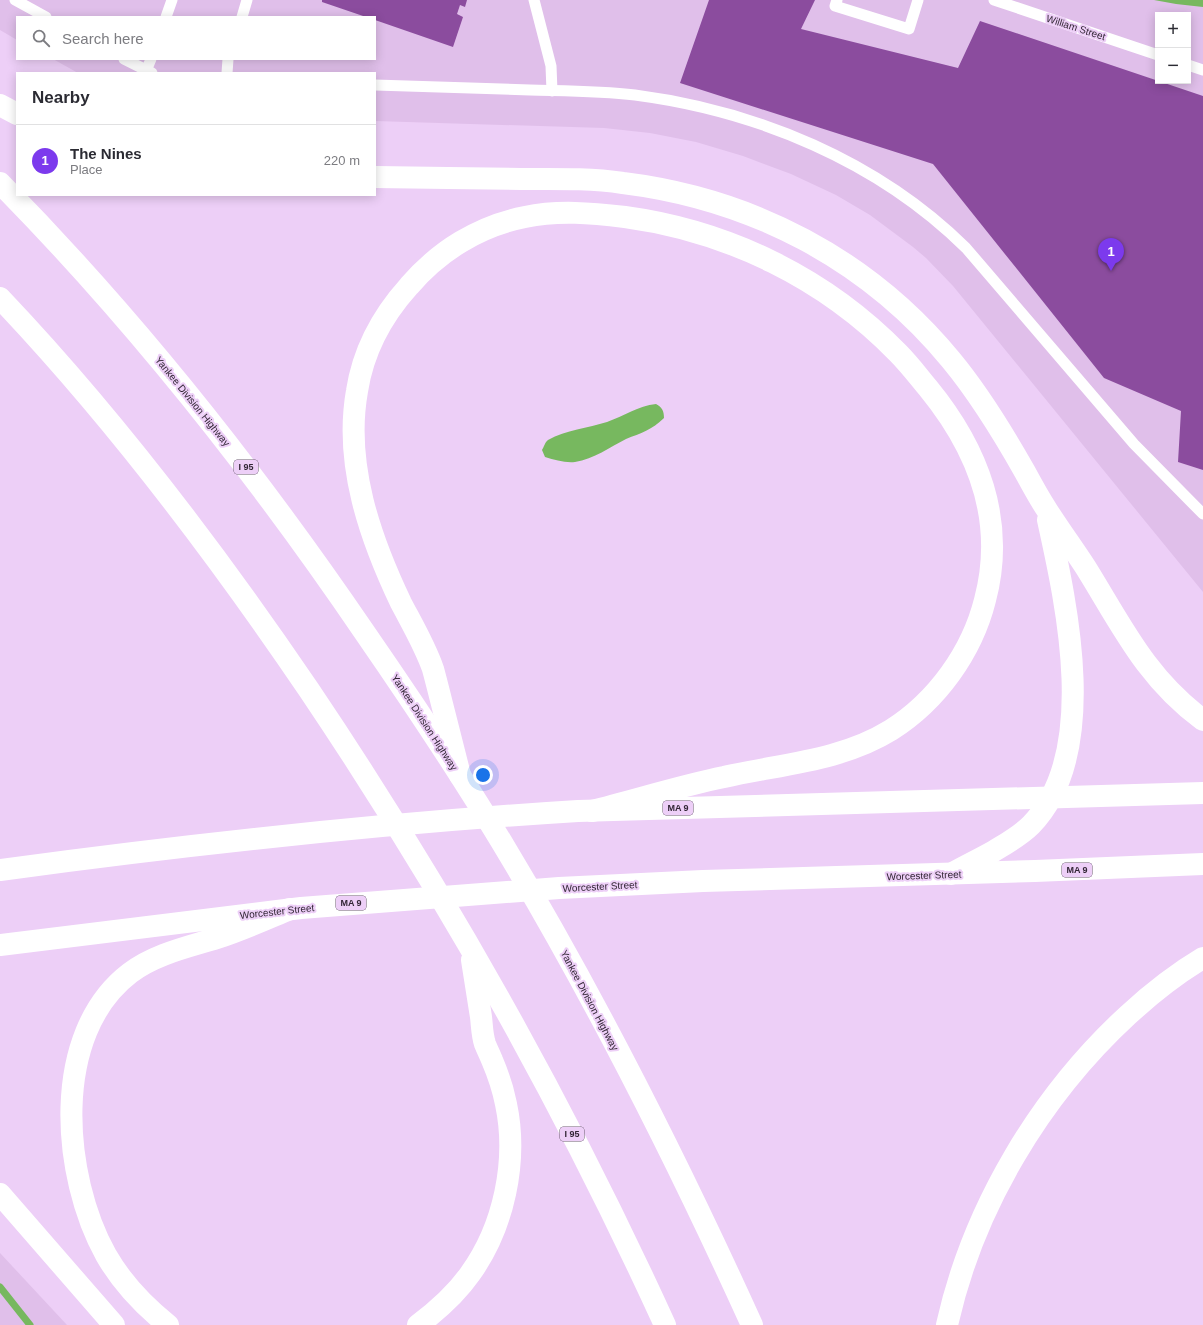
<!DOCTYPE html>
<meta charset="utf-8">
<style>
body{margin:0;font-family:Helvetica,sans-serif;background:#f2f2f3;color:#2b2b33}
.controls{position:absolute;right:12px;top:12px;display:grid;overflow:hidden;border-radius:0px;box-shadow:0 2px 10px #0003}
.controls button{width:36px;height:36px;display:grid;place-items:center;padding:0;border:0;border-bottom:1px solid #e1e1e2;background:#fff;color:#2b2b33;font:20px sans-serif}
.you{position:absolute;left:483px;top:775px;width:14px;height:14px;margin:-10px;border:3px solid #fff;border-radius:50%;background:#1a73e8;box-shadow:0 0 0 6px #1a73e833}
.badge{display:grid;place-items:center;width:26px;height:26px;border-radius:50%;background:#7c3aed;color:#fff;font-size:13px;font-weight:700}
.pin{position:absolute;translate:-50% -33px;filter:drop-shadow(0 1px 2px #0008)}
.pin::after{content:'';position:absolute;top:21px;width:14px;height:12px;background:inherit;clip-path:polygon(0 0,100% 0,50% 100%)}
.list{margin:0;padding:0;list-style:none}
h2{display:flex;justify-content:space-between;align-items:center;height:52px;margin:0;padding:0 16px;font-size:17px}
h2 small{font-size:13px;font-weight:400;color:#7c7c81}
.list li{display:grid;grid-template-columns:26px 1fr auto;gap:12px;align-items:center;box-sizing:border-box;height:72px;padding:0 16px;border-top:1px solid #e1e1e2}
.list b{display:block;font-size:15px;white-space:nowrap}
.list p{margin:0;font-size:13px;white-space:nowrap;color:#7c7c81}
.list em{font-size:13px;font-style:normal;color:#7c7c81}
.icon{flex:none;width:22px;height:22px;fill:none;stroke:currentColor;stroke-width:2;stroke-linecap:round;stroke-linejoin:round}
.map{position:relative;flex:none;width:1203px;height:1325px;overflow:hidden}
.search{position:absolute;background:#fff;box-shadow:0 2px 10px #0003;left:16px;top:16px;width:360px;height:44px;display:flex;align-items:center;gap:10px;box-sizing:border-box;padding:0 14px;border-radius:0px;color:#7c7c81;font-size:15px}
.panel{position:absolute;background:#fff;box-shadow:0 2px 10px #0003;left:16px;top:72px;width:360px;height:124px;border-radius:0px}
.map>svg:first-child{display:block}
.built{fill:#e0bfea;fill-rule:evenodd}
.water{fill:#77b85f}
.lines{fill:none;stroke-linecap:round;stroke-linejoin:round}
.stream{stroke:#77b85f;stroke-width:7}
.building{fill:#8b4c9e}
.service{stroke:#fff;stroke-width:11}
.trunk{stroke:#fff;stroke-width:22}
.motorway{stroke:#fff;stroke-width:22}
.labels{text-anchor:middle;stroke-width:4;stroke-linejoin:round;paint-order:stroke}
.shield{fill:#edcff7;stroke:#6a596f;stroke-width:1}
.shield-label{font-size:9px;font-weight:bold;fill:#322635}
.street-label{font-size:10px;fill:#322635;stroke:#edcff7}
</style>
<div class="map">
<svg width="1203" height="1325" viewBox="0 0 1203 1325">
<rect width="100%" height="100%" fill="#edcff7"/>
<g class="built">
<path d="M 0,0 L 1203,0 L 1203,592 L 953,286 L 926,258 L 913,247 L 870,215 L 836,195 L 791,174 L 743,156 L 696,142 L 650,133 L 604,128 L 375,121 L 375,73 L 78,73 L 53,59 L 375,59 L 375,17 L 17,17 L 17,40 L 0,30 ZM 1158,15 L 1188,15 L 1188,81 L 1158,81 Z"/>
<path d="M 0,1253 L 67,1325 L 0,1325 Z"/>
</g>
<g class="water">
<path d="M 1154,0 L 1203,0 L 1203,7 L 1176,4 Z"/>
<path d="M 656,404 C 662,407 664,411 664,418 C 652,430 641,433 626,439 C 610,447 594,459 575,462 C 565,463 555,460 545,457 L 542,450 C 544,447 545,442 548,440 C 566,430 588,428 607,422 C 624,416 638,406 656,404 Z"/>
</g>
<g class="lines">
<path class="stream" d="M 0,1287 L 30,1325"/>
</g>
<g class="building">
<path d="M 322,0 L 467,0 L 465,7 L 460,5 L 457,14 L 463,17 L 453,47 L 375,20 L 375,17 L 366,17 L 322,2 Z"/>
<path d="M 709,0 L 815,0 L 801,29 L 958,68 L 980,21 L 1203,96 L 1203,470 L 1178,462 L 1181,411 L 1104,378 L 933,164 L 680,83 Z"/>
</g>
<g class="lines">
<g class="service">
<path d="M 15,0 L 46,17"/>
<path d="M 534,0 L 551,66 L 552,91"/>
<path d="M 837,0 L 835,6 L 909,29 L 918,0"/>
<path d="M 994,0 L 1158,55"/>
<path d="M 166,17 L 172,0"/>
<path d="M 242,17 L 247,0"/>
<path d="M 124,59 L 152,73"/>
<path d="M 1188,65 L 1203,70"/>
<path d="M 146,71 L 151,59"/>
<path d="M 227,73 L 228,59"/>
<path d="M 375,85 C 427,87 479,88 530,90 C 565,91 600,91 635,95 C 757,111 878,161 966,248 L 1134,444 L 1203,514"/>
</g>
<g class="trunk">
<path d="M 0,870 C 192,844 384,823 578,811 L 1203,793"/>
<path d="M 0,945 L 301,908 L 559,888 L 703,881 L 1035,871 L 1203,864"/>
</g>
<g class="motorway">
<path d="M 0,105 L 17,114"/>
<path d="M 375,177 C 424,178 472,178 521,179 C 555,179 589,178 623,183 C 752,199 868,259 951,360 C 980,395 1003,433 1025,472 C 1032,485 1039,498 1047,510 C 1059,529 1073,548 1086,568 C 1122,626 1146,678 1203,720"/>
<path d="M 0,183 C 136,321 256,473 365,633 C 412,701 458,770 501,841 C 595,997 677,1160 752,1325"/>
<path d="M 0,298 C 114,418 216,553 309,690 C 445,892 564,1104 665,1325"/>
<path d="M 460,775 C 454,751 448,728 442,704 C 439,692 436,680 433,669 C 425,646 412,624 401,603 C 370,538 344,464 357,391 C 363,352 382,316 409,286 C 439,251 479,226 525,217 C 558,210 592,213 625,217 C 728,231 825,278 898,353 C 909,364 918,376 928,388 C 978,449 1006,521 985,600 C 972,652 937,701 891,730 C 841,761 781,764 724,777 C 680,786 636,800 592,811"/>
<path d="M 951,874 C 965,866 980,859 994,851 C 1007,843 1020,836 1031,825 C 1100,754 1067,606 1048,520"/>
<path d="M 0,1194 L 114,1325"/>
<path d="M 168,1325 C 143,1305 122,1283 106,1255 C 62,1176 50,1034 130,973 C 155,954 188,947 217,938 C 242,930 266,919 290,909"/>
<path d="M 418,1325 C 438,1310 456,1294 470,1274 C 504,1227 518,1161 506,1104 C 503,1089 498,1074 492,1060 C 490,1055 487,1049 485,1044 C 482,1035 482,1025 481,1017 C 478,998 475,979 472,960"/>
<path d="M 947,1325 C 973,1208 1040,1096 1128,1015 C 1152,993 1176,974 1203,958"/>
</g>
</g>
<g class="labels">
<g class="shield">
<rect x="234" y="460" width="24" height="14" rx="3"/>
<rect x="663" y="801" width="30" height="14" rx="3"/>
<rect x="1062" y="863" width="30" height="14" rx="3"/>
<rect x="336" y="896" width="30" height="14" rx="3"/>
<rect x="560" y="1127" width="24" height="14" rx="3"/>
</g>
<g class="shield-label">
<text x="246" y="470">I 95</text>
<text x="678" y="811">MA 9</text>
<text x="1077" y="873">MA 9</text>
<text x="351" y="906">MA 9</text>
<text x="572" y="1137">I 95</text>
</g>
<g class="street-label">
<text transform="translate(1076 27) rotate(18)" y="4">William Street</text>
<text transform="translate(193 401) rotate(51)" y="4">Yankee Division Highway</text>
<text transform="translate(425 722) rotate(57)" y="4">Yankee Division Highway</text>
<text transform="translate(924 875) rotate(-2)" y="4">Worcester Street</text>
<text transform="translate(600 886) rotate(-3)" y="4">Worcester Street</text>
<text transform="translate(277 911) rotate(-6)" y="4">Worcester Street</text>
<text transform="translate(590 1000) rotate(62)" y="4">Yankee Division Highway</text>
</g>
</g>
</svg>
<div class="controls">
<button>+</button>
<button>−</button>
</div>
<div class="you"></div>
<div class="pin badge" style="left:1111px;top:271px">1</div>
<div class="search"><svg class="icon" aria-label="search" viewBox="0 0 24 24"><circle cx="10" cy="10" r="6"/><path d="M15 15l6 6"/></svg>Search here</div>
<section class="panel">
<h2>Nearby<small></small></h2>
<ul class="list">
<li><span class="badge">1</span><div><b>The Nines</b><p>Place</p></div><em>220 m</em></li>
</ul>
</section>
</div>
